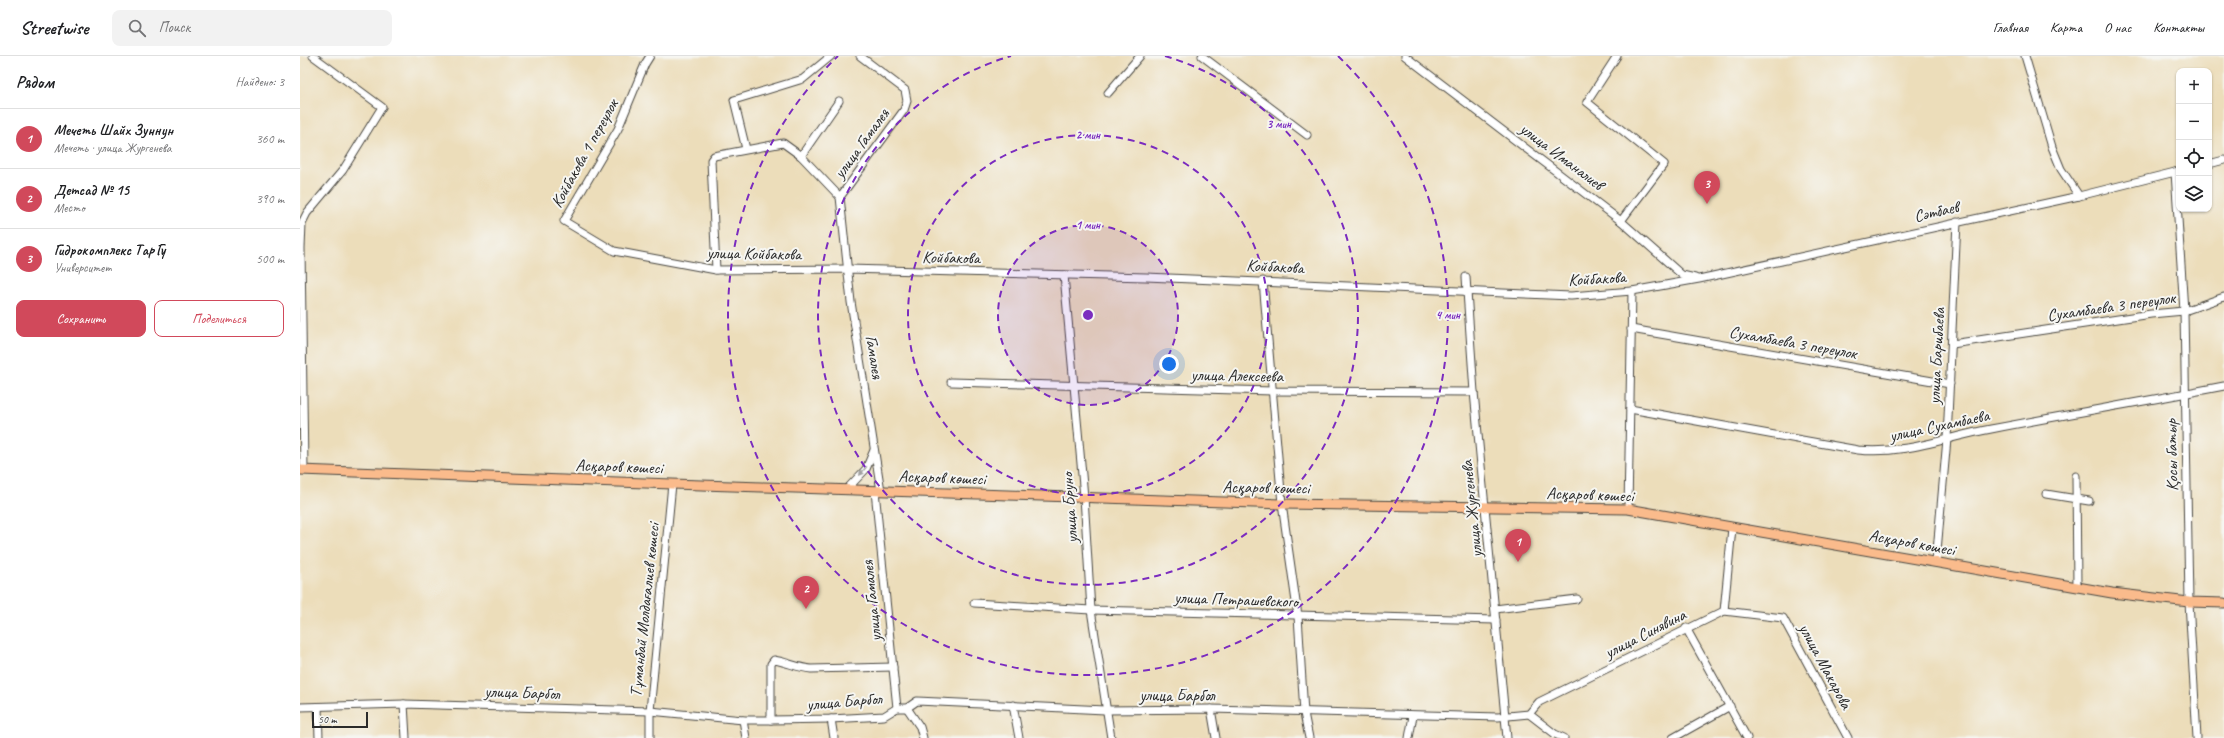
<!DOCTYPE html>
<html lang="ru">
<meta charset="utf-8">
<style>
body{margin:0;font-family:Caveat,sans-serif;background:#f2f2f2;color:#202124}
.controls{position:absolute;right:12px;top:12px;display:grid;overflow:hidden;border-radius:8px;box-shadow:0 1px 3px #0004}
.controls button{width:36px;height:36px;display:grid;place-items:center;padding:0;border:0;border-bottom:1px solid #e0e0e0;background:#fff;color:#202124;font:20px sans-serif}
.scale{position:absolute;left:12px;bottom:10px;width:56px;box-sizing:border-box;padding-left:4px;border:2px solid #2b2b2b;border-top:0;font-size:11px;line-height:14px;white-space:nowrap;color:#2b2b2b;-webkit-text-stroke:3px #f6f6f2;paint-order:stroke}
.you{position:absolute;left:869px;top:308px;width:14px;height:14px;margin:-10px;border:3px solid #fff;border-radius:50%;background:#1a73e8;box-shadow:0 0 0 6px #1a73e833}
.badge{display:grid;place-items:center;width:26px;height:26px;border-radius:50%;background:#d1495b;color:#fff;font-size:13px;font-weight:700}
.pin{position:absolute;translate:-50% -33px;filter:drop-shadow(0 1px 2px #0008)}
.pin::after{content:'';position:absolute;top:21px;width:14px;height:12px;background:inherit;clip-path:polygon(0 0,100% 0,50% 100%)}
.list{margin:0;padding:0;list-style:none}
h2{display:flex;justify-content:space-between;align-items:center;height:52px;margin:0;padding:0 16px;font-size:17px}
h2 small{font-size:13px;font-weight:400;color:#757577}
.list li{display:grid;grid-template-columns:26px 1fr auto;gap:12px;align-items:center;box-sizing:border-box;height:60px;padding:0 16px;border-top:1px solid #e0e0e0}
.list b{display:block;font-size:15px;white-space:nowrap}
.list p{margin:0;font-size:13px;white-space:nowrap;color:#757577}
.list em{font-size:13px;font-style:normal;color:#757577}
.actions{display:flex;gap:8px;padding:12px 16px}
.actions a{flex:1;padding:9px 0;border:1px solid #d1495b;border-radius:8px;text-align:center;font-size:14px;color:#d1495b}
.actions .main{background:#d1495b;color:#fff}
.icon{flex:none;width:22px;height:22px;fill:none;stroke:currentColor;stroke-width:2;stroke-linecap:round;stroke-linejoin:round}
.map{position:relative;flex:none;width:1924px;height:682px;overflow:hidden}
header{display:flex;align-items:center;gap:24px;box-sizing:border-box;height:56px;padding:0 20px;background:#fff;border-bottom:1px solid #e0e0e0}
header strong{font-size:19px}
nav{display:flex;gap:22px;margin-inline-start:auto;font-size:14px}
.search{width:280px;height:36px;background:#f2f2f2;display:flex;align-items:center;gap:10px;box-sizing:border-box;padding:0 14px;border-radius:8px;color:#757577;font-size:15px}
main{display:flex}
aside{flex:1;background:#fff}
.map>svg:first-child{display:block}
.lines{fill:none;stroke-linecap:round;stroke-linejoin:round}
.minor-casing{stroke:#484640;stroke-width:9}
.major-casing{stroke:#484640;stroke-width:11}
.minor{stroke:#fff;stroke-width:7}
.major{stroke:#fabb8c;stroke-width:9}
.oneway{fill:#a0a0a0}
.ring{fill:none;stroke:#7b2cbf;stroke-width:2;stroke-dasharray:7 5}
.labels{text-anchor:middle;stroke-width:4;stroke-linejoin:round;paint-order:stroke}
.street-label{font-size:17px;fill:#2b2b2b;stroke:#f6f6f2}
.centre{fill:#7b2cbf;stroke:#f6f6f2;stroke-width:2}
.ring-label{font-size:12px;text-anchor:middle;font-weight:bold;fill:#7b2cbf;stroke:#f6f6f2;stroke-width:4;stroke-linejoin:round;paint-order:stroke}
</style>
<header>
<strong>Streetwise</strong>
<div class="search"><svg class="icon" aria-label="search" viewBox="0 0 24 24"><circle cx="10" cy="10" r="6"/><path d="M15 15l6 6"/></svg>Поиск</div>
<nav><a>Главная</a><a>Карта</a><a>О нас</a><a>Контакты</a></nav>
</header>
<main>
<aside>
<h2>Рядом<small>Найдено: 3</small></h2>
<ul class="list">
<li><span class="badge">1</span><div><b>Мечеть Шайх Зуннун</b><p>Мечеть · улица Жургенева</p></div><em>360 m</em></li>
<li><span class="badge">2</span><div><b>Детсад № 15</b><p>Место</p></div><em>390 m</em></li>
<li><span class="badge">3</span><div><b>Гидрокомплекс ТарГу</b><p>Университет</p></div><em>500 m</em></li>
</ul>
<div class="actions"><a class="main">Сохранить</a><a>Поделиться</a></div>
</aside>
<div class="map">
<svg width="1924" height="682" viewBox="0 0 1924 682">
<rect width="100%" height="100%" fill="#f6f6f2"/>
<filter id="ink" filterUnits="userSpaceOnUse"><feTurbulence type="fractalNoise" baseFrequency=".025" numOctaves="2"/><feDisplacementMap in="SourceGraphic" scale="8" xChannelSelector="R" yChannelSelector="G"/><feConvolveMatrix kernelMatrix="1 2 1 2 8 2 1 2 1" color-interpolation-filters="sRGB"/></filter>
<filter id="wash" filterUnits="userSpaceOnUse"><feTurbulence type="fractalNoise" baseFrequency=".012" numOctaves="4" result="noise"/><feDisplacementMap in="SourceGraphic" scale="16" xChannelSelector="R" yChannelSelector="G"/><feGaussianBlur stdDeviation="0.9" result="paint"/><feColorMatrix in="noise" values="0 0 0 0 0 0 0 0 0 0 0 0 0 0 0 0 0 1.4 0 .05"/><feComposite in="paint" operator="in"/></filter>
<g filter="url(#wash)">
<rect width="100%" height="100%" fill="#ecddba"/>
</g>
<g filter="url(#ink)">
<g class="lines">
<defs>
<g id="minor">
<path d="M 350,0 L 345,8 L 318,73 L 264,165 L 314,195 L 416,214 L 548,213 L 846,221 L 1271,240 L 1332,235 L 1399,223 L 1779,140 L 1879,115"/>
<path d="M 560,0 L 605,34 L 607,45 L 604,54 L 540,141 L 551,246 L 581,435"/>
<path d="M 902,0 L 1007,79"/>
<path d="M 1105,0 L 1321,165 L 1382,219 L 1395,222"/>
<path d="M 1317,0 L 1287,46 L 1364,108 L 1321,165"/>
<path d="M 1725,0 L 1752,91 L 1761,113 L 1779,140"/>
<path d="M 808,37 L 840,0"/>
<path d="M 446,93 L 434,44 L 503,23 L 531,0"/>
<path d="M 501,100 L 539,45"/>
<path d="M 1909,108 L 1924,104"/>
<path d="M 1875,116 L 1884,255 L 1889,546 L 1897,682"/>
<path d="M 416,214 L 411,104 L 414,100 L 483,87 L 501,100 L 540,141"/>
<path d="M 764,219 L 784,441 L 791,554 L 811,682"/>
<path d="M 1166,221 L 1174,336 L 1207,682"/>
<path d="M 963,225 L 982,448 L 998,560 L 1004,657 L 1009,682"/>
<path d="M 1331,273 L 1650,328"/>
<path d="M 1652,288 L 1851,258 L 1884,255 L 1924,241"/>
<path d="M 651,326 L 973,335 L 1174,336"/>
<path d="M 1330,353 L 1558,394 C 1605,399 1646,381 1691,373 C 1769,358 1847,345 1924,330"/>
<path d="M 4,414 L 1,192 L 2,167 L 7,157 L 43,114 L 82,51 L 13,0"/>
<path d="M 1776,420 L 1777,531"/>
<path d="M 546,434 L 566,413 L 574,394"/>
<path d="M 575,435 L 597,652"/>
<path d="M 1746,438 L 1789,445"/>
<path d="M 1328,453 L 1332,235"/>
<path d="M 1636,506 L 1647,383 L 1657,166"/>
<path d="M 674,547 L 791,554 L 1196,564"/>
<path d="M 1195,553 L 1277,543"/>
<path d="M 1424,555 L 1483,562 L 1548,682"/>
<path d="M 1386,572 L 1447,682"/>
<path d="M 104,648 L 106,682"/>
<path d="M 713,649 L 719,682"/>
<path d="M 0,651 L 104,648 L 350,655 L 443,664 L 471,664 L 531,663 L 584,660 L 597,652 L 607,652 L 617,645 L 805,654 L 911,653 L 1198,661 L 1229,658 L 1239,646 L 1424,555 L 1432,472"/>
<path d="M 18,651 L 19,682"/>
<path d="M 607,652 L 620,671 L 623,682"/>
<path d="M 911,653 L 916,682"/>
<path d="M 1229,658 L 1255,678 L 1264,682"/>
<path d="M 531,663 L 534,682"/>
<path d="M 443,664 L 446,682"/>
<path d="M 471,664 L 471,608 L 474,604 C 487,606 498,612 511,613 L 593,611"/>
<path d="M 350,682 L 350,655 L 372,428"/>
<path d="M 1109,682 L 1113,660"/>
<path d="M 1373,682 L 1430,650"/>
</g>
<path id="major" d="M 0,414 L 372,428 L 982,448 L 1328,453 L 1812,537 L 1889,546 L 1924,547"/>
</defs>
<use href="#minor" class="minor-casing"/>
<use href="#major" class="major-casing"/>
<use href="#minor" class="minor"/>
<use href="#major" class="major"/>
</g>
<defs><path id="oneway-solid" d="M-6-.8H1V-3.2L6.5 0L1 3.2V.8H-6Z"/></defs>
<use class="oneway" href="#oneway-solid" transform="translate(563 415) rotate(129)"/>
</g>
<circle cx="788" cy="259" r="90" fill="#7b2cbf" fill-opacity=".12"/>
<g class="ring">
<circle cx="788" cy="259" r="90"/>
<circle cx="788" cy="259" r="180"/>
<path d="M865 0A270 270 0 1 1 711 0"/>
<path d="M1038 0A360 360 0 1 1 538 0"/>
</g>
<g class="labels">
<g class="street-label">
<text transform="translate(561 87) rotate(-54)" y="6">улица Гамалея</text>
<text transform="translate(284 97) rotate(-61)" y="6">Койбакова 1 переулок</text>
<text transform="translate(1262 100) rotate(37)" y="6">улица Иманалиев</text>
<text transform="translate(1636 155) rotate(-13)" y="6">Сәтбаев</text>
<text transform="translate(454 197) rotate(1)" y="6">улица Койбакова</text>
<text transform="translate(651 201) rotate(1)" y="6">Койбакова</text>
<text transform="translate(975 210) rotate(3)" y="6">Койбакова</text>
<text transform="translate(1297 222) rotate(-3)" y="6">Койбакова</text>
<text transform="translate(1811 250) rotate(-8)" y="6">Сухамбаева 3 переулок</text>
<text transform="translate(1493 286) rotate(10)" y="6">Сухамбаева 3 переулок</text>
<text transform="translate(1636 300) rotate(-87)" y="6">улица Барибаева</text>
<text transform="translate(575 301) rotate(81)" y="6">Гамалея</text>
<text transform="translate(937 319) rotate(1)" y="6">улица Алексеева</text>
<text transform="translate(1639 369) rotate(-12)" y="6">улица Сухамбаева</text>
<text transform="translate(1871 399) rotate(-91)" y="6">Қосы батыр</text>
<text transform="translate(319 410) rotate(2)" y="6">Асқаров көшесі</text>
<text transform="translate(642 421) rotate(2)" y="6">Асқаров көшесі</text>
<text transform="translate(966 431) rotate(1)" y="6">Асқаров көшесі</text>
<text transform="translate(1290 438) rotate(2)" y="6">Асқаров көшесі</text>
<text transform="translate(769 452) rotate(-94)" y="6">улица Бруно</text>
<text transform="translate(1171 453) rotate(-96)" y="6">улица Жургенева</text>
<text transform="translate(1612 486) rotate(10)" y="6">Асқаров көшесі</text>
<text transform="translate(936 543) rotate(2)" y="6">улица Петрашевского</text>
<text transform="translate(571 545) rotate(-96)" y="6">улица Гамалея</text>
<text transform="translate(344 554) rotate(-84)" y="6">Тұманбай Молдағалиев көшесі</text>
<text transform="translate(1345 577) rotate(-27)" y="6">улица Синявина</text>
<text transform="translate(1526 610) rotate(62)" y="6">улица Макарова</text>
<text transform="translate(222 636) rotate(2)" y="6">улица Барбол</text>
<text x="877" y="645">улица Барбол</text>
<text transform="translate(544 645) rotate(-5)" y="6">улица Барбол</text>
</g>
</g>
<circle cx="788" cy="259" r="6" class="centre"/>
<g class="ring-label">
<text x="979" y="72">3 мин</text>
<text x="788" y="83">2 мин</text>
<text x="788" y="173">1 мин</text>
<text x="1148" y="263">4 мин</text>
</g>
</svg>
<div class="controls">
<button>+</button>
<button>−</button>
<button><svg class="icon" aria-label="locate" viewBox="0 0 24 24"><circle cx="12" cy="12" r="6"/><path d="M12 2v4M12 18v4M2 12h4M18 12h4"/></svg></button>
<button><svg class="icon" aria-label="layers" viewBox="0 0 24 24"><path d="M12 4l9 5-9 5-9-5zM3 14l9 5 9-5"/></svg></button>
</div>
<div class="scale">50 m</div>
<div class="you"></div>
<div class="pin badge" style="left:1218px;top:506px">1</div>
<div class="pin badge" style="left:506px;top:553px">2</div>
<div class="pin badge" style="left:1407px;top:148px">3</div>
</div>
</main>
